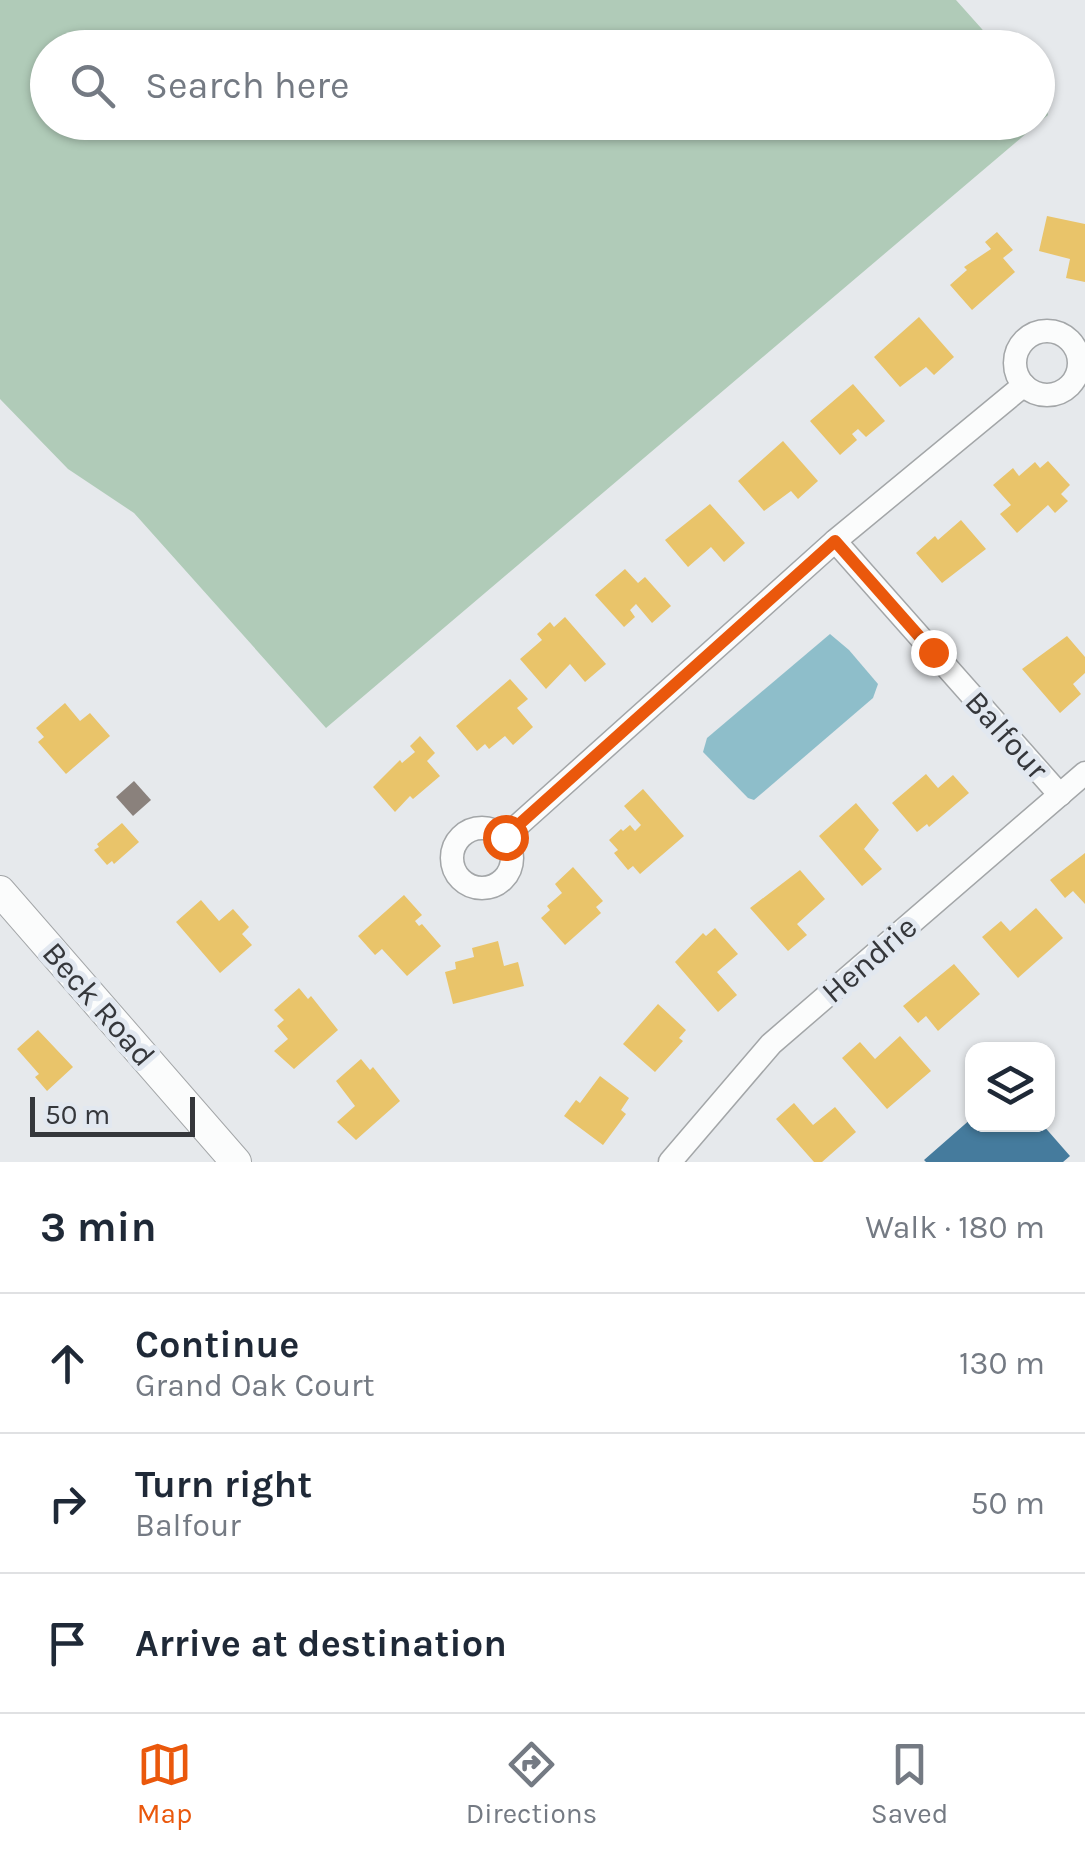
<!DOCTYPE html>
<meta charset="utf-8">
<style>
body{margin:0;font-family:Karla,sans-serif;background:#f2f2f3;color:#1f2937}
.controls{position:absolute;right:30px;bottom:30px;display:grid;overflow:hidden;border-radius:20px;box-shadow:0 2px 8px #0004}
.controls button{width:90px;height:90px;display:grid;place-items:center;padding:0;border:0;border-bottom:2px solid #e0e1e3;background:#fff;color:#1f2937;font:50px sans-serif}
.scale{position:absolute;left:30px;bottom:25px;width:165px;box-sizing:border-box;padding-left:10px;border:5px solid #35373b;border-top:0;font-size:28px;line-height:35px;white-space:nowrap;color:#35373b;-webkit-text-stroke:8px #e2e8f0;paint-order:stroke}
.stop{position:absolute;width:30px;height:30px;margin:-22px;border:8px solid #ea580c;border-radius:50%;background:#fff}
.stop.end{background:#ea580c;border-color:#fff;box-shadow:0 2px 10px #0008}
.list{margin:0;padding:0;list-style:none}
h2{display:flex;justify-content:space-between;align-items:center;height:130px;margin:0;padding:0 40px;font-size:42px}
h2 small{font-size:32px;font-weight:400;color:#747a83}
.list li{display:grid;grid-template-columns:65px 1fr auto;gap:30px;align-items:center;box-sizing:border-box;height:140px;padding:0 40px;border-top:2px solid #e0e1e3}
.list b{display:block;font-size:38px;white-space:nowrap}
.list p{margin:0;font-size:32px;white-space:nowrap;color:#747a83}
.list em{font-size:32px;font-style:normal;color:#747a83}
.icon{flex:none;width:55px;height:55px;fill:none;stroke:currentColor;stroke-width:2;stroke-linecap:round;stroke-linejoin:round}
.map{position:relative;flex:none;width:1085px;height:1162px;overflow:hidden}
.search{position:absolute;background:#fff;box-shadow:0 2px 8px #0004;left:30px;right:30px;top:30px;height:110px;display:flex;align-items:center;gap:25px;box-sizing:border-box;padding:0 35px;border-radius:55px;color:#747a83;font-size:38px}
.sheet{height:550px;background:#fff}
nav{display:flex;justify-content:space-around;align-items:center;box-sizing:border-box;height:140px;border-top:2px solid #e0e1e3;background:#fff;font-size:28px;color:#747a83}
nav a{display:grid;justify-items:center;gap:5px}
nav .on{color:#ea580c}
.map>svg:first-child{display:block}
.forest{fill:#b0cbb8}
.water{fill:#8ebeca}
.homes{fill:#e9c46a}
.public{fill:#457b9d}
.industry{fill:#8a817c}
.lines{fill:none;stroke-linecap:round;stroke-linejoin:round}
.minor-casing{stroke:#a3a6a8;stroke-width:25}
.secondary-casing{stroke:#a3a6a8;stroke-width:32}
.minor{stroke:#fbfcfc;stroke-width:22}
.secondary{stroke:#fbfcfc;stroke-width:30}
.route{stroke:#ea580c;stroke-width:12}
.labels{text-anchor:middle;stroke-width:10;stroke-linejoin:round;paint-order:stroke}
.street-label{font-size:32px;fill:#35373b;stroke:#e2e8f0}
</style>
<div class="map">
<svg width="1085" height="1162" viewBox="0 0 1085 1162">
<rect width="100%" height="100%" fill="#e6e9ec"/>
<path class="forest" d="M 0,0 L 956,0 L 998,47 L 48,48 L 48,122 L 1038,122 L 1038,92 L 1044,99 L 1048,115 L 326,728 L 134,513 L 68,469 L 0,399 Z"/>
<path class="water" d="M 830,634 L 849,650 L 878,684 L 873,698 L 754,800 L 748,798 L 703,752 L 707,738 Z"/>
<g class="homes">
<path d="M 1047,216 L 1085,224 L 1085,282 L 1066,278 L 1070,259 L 1039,251 Z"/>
<path d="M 997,232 L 1013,250 L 1003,258 L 1015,272 L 972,310 L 950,285 L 967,270 L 964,267 L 991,249 L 985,242 Z"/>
<path d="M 919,317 L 954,357 L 934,375 L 926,367 L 900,387 L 874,357 Z"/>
<path d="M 853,384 L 885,421 L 866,437 L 858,429 L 852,434 L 857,440 L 840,455 L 810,421 Z"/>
<path d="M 783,441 L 818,481 L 798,499 L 791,491 L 764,511 L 738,481 Z"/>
<path d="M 1048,461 L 1070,485 L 1061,494 L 1068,501 L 1055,513 L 1048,505 L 1017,533 L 1000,514 L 1011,505 L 993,485 L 1013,468 L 1019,476 L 1035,462 L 1040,468 Z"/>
<path d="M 710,504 L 745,543 L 724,562 L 711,547 L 688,567 L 665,540 Z"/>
<path d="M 961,520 L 986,549 L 942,583 L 916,553 L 935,536 L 938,540 Z"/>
<path d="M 625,569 L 638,583 L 645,577 L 671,606 L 652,623 L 636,604 L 630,610 L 635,617 L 624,627 L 595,595 Z"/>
<path d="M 565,617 L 606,664 L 585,682 L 570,664 L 546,689 L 520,659 L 542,640 L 537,634 L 550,622 L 554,627 Z"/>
<path d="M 1067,636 L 1085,657 L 1085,673 L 1073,684 L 1081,694 L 1060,713 L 1022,669 Z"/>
<path d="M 510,679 L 528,699 L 517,708 L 533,727 L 513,745 L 505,736 L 489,749 L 485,744 L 477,751 L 456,726 Z"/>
<path d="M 65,703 L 80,721 L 90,713 L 110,736 L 66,774 L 38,742 L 44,737 L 36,728 Z"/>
<path d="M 420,736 L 435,753 L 427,761 L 440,776 L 413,799 L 410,796 L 395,812 L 373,787 L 400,760 L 402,763 L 415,752 L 410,746 Z"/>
<path d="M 926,774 L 938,788 L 953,775 L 969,793 L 929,827 L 927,824 L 917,832 L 892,803 Z"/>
<path d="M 643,789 L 684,836 L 640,874 L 633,866 L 628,870 L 614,853 L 618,850 L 609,840 L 621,829 L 623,831 L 630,825 L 635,831 L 641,825 L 624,806 Z"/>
<path d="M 856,803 L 879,830 L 864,849 L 882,869 L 862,886 L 819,836 Z"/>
<path d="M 122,823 L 139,842 L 114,864 L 112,861 L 107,865 L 94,850 L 99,847 L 97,844 Z"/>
<path d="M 1085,853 L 1085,904 L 1073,891 L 1065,898 L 1050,880 Z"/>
<path d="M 573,867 L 603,901 L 596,907 L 601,913 L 565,945 L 541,918 L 550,910 L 547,906 L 562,893 L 555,884 Z"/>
<path d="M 800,870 L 825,899 L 797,924 L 807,935 L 788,951 L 750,908 Z"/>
<path d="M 404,895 L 422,915 L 415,921 L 419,926 L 422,924 L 441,946 L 407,976 L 382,949 L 375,955 L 358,936 Z"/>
<path d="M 201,900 L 219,921 L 233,909 L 249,927 L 242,934 L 252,945 L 220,973 L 176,922 Z"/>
<path d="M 1036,908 L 1063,938 L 1018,978 L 982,937 L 1001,921 L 1010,931 Z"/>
<path d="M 715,928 L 738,954 L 717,972 L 737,995 L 718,1012 L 675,962 L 703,933 L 706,936 Z"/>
<path d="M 498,941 L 504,966 L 518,962 L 524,986 L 453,1004 L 445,972 L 456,969 L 455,962 L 474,957 L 472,948 Z"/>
<path d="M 954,964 L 980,994 L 938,1031 L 926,1016 L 918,1023 L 903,1006 Z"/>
<path d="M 299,988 L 308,999 L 311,996 L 338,1030 L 294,1069 L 274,1051 L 288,1039 L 277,1026 L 284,1020 L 274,1010 Z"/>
<path d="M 658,1004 L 686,1030 L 679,1038 L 683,1041 L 655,1072 L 623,1044 Z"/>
<path d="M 38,1030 L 73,1067 L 47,1091 L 35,1077 L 39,1074 L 17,1049 Z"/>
<path d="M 900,1036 L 931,1071 L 887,1109 L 842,1058 L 860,1042 L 875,1059 Z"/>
<path d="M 361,1059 L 370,1070 L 373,1067 L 400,1101 L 356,1140 L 337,1122 L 355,1106 L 336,1081 Z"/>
<path d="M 600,1076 L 629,1098 L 621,1110 L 626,1114 L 603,1145 L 564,1116 L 576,1100 L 580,1103 Z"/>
<path d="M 794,1103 L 813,1125 L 835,1107 L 856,1132 L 822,1162 L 814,1162 L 776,1119 Z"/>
</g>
<path class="public" d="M 972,1118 L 972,1124 L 1042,1124 L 1070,1156 L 1063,1162 L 926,1162 L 924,1160 Z"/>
<path class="industry" d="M 134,781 L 151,800 L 133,816 L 116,797 Z"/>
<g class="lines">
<defs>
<g id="minor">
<circle cx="1047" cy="363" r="32"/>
<path d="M 835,541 L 1060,795"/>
<circle cx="482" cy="858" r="30"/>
<path d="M 505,837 L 835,541 L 1024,385"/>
<path d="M 670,1162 L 771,1044 L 1085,773"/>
</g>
<path id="secondary" d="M 0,891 L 236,1162"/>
</defs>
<use href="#minor" class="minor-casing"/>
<use href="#secondary" class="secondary-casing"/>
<use href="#minor" class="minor"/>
<use href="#secondary" class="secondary"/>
</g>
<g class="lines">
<path class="route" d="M 505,837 L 835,541 L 933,652"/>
</g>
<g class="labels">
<g class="street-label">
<text transform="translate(1007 735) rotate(48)" y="11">Balfour</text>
<text transform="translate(869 959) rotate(-41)" y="11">Hendrie</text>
<text transform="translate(99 1004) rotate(49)" y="11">Beck Road</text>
</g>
</g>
</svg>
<div class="controls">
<button><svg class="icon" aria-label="layers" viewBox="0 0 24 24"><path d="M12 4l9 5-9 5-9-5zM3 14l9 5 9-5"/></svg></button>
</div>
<div class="scale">50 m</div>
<div class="stop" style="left:505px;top:837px"></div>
<div class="stop end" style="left:933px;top:652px"></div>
<div class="search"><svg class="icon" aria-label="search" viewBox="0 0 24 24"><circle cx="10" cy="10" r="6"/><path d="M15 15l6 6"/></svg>Search here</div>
</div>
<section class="sheet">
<h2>3 min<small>Walk · 180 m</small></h2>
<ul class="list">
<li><svg class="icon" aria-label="ahead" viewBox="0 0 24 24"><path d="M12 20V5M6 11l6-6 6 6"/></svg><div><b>Continue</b><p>Grand Oak Court</p></div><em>130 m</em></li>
<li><svg class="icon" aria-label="right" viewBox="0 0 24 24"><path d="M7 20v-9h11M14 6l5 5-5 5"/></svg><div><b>Turn right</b><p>Balfour</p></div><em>50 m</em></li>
<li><svg class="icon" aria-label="arrive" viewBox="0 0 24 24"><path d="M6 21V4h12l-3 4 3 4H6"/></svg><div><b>Arrive at destination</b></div></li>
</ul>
</section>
<nav>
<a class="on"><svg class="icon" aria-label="map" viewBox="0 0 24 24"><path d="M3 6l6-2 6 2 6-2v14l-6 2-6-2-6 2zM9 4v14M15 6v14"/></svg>Map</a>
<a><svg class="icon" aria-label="directions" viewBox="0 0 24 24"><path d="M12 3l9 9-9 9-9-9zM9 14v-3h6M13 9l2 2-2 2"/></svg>Directions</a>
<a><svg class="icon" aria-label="saved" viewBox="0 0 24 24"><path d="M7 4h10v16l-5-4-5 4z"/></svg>Saved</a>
</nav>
